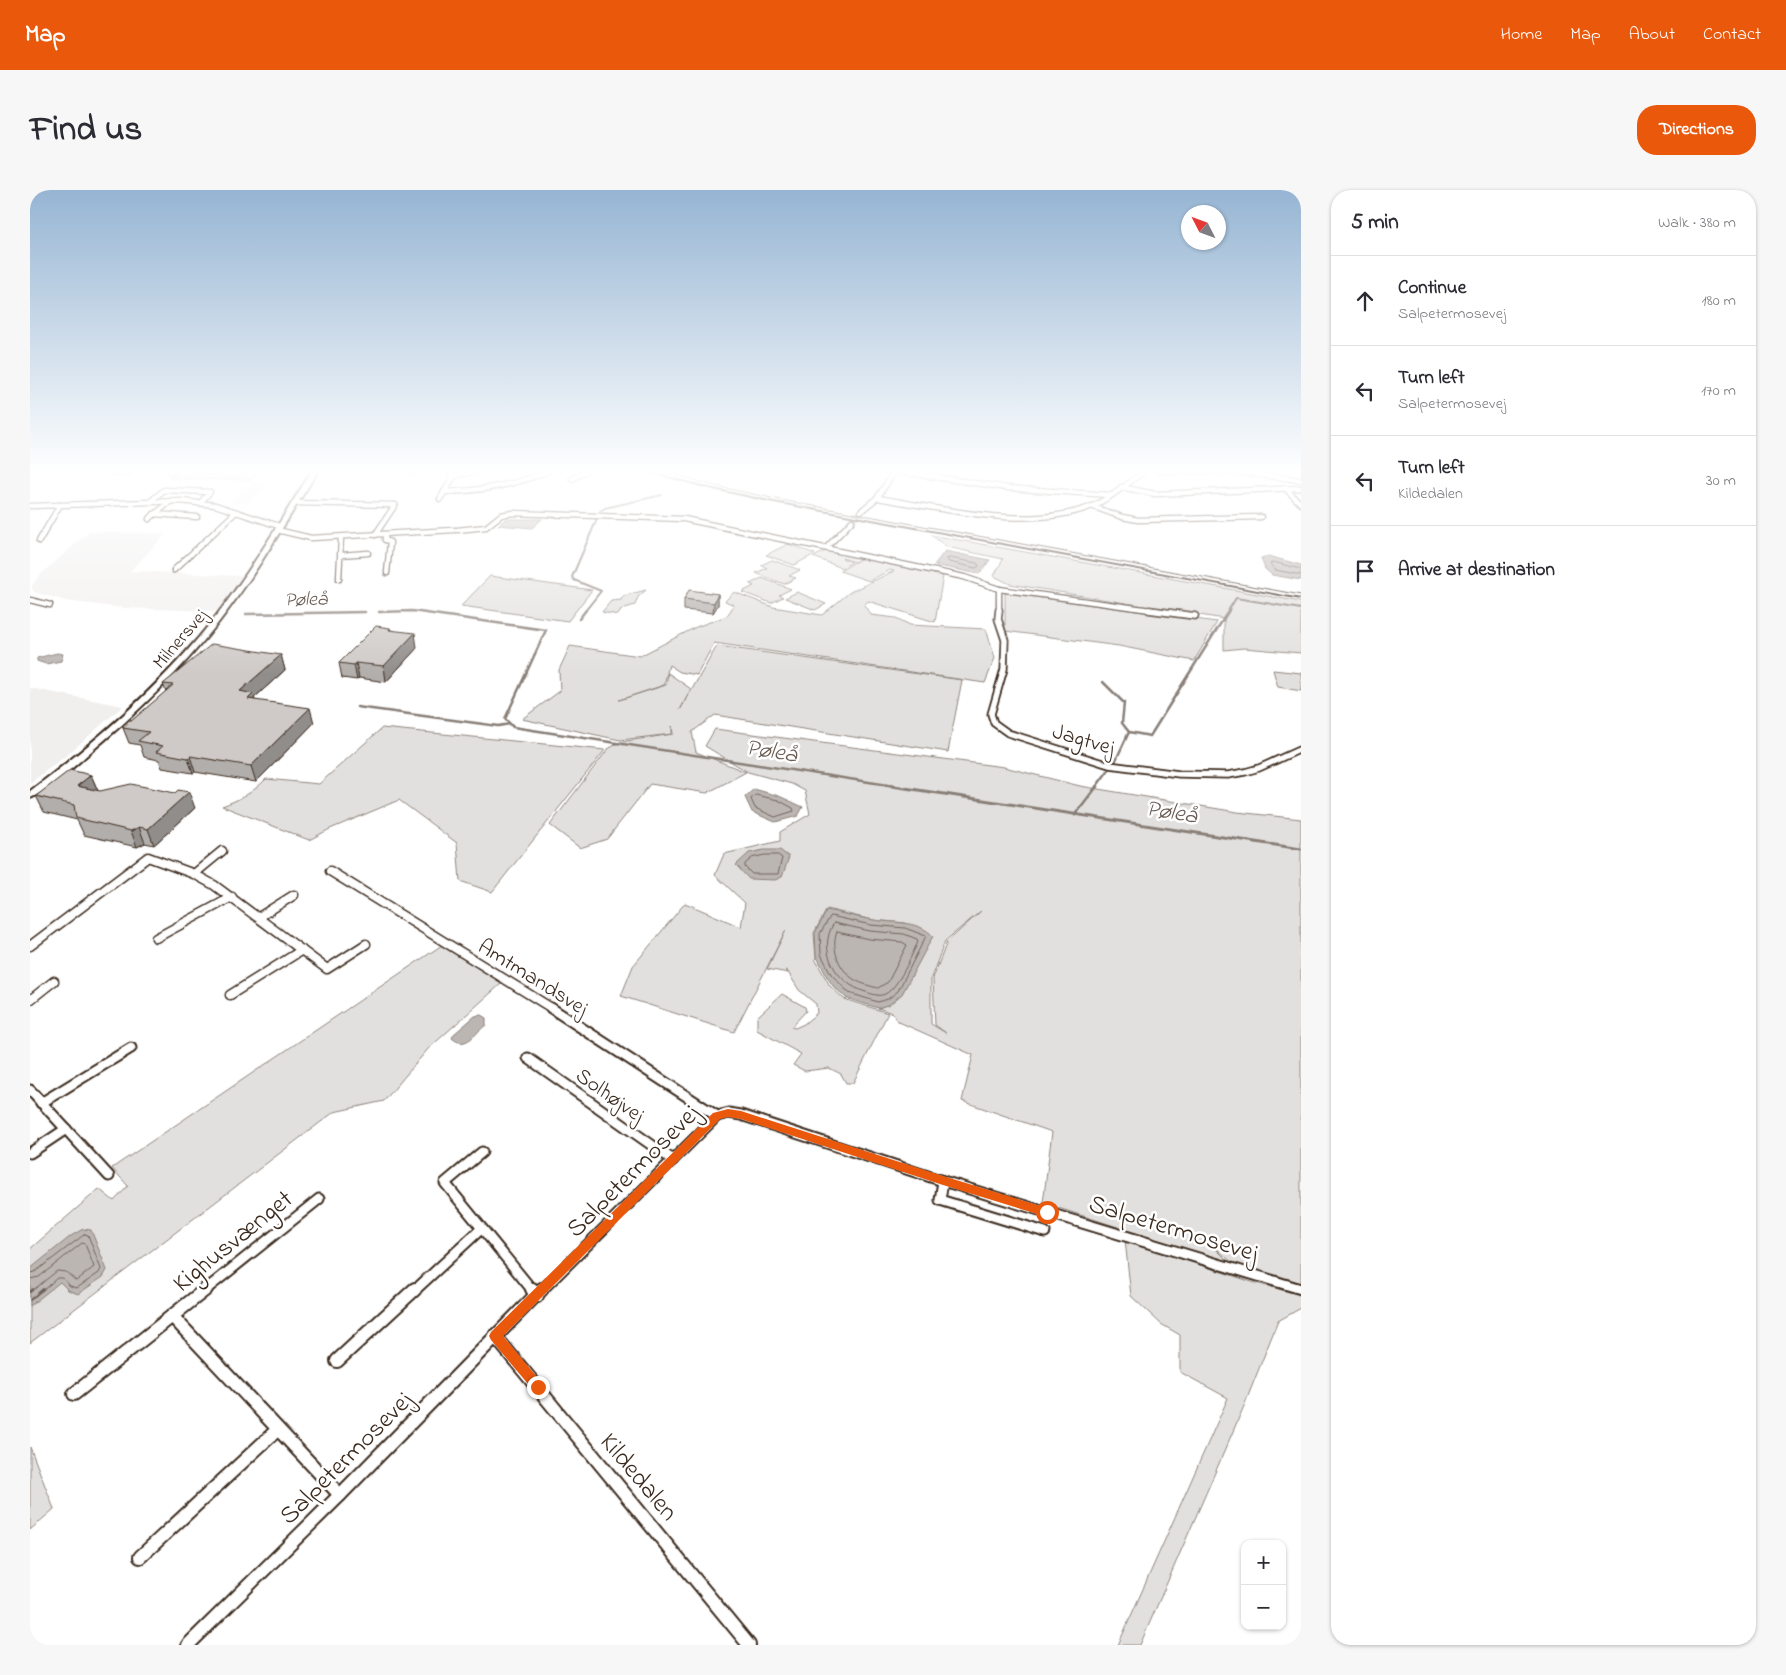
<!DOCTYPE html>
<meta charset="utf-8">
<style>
body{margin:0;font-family:"Indie Flower",sans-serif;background:#f7f7f7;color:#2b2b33}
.controls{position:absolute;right:15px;bottom:15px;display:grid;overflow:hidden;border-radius:10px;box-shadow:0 1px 4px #0004}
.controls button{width:45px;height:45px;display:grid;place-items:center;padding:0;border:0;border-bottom:1px solid #e1e1e2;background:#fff;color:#2b2b33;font:25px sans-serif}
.compass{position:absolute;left:1151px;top:15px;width:45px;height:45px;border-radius:50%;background:#fff;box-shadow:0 1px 4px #0004;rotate:312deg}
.stop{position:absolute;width:15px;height:15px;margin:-11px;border:4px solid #ea580c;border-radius:50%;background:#fff}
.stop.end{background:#ea580c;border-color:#fff;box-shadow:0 1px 5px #0008}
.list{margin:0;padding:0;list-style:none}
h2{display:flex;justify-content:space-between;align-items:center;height:65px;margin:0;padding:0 20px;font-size:21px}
h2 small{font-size:16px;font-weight:400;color:#7c7c81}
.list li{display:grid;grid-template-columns:32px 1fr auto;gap:15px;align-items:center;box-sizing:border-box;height:90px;padding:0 20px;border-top:1px solid #e1e1e2}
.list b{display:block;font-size:19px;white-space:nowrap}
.list p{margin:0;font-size:16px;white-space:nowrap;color:#7c7c81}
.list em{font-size:16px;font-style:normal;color:#7c7c81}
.icon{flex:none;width:28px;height:28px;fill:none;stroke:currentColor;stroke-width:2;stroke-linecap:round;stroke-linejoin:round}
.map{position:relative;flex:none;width:1271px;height:1455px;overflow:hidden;border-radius:20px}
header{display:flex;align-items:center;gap:30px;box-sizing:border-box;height:70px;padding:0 25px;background:#ea580c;color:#fff}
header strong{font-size:24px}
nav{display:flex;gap:28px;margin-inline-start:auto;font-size:18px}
.intro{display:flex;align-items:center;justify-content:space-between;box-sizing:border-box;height:120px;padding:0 30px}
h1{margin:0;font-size:35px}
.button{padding:12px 22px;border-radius:20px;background:#ea580c;color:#fff;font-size:18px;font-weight:700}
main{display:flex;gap:30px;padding:0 30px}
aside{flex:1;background:#fff;border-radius:20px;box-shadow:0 1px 4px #0004}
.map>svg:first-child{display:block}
.built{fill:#f1efee}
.green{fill:#e2e0de;stroke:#8e857e;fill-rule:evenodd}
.water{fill:#bcb6b3;stroke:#887e77}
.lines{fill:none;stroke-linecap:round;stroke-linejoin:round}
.shore-far1{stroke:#6f625a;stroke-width:1}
.shore{stroke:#6f625a;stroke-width:2}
.stream-far2{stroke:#887e77;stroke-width:2}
.stream-far1{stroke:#887e77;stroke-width:2.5}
.stream{stroke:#887e77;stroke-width:3}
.minor-tunnel{stroke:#d8d4d2;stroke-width:4.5;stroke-dasharray:4.5 2.5;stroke-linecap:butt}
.minor-far4-casing{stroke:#3b2a1e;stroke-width:7}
.minor-far3-casing{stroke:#3b2a1e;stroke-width:9}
.minor-far2-casing{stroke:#3b2a1e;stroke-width:11}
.minor-far1-casing{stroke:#3b2a1e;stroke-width:13}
.minor-casing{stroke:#3b2a1e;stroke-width:16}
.tertiary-casing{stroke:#3b2a1e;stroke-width:4}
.minor-far4{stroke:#fff;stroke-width:4.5}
.minor-far3{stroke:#fff;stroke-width:5.5}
.minor-far2{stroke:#fff;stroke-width:8}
.minor-far1{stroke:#fff;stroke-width:9}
.minor{stroke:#fff;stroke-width:12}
.tertiary{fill:#fff;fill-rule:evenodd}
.tram{stroke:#3b2a1e;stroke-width:1}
.rail{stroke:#3b2a1e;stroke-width:2}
.wall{fill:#b2aeab;stroke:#3b2a1e}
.shaded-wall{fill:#918d8b;stroke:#3b2a1e}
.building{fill:#cfcac7;stroke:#3b2a1e}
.route{fill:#ea580c}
.labels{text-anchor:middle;stroke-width:5;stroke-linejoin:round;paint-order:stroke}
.far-street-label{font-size:19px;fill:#3b2a1e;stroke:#fff}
.far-water-label{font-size:20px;font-style:italic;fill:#685b52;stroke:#fff}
.street-label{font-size:22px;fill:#3b2a1e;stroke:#fff}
.water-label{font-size:24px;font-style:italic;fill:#685b52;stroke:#fff}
.near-street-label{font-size:26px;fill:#3b2a1e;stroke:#fff}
</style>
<header>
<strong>Map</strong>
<nav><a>Home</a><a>Map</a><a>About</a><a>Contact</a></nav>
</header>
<div class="intro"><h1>Find us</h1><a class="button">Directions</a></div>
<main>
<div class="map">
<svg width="1271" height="1455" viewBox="0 0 1271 1455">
<rect width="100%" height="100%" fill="#fff"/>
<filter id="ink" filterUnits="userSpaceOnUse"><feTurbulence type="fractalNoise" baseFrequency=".02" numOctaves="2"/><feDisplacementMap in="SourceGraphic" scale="10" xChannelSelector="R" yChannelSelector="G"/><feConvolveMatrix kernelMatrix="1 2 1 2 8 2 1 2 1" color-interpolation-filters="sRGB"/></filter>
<g filter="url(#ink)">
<g class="built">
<path d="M 222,292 L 239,292 L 218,313 L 201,313 L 211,300 L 215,300 Z"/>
<path d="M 59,342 L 136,344 L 100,381 L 212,386 L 189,421 L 94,418 L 36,411 L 4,402 L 2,399 L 2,395 L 9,386 Z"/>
<path d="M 0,498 L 93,516 L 37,565 L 0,593 Z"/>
</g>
<g class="green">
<path d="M 203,281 L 228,281 L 221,290 L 139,288 L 144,285 L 183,285 Z"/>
<path d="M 901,345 L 1271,412 L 1271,463 L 1214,458 L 1194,460 L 1194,429 L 980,394 L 964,386 L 973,369 L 917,357 Z"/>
<path d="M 758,354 L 785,364 L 764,375 L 736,365 Z"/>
<path d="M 798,360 L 913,386 L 905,432 L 838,411 L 834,415 L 841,425 L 866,428 L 880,435 L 956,439 L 965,468 L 955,493 L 684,453 L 667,485 L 650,482 L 639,475 L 634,495 L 589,510 L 636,495 L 638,483 L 661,499 L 650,520 L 687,456 L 932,490 L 918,562 L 685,525 L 662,542 L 666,562 L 716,582 L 677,603 L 620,594 L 577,649 L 550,658 L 520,635 L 578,559 L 590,552 L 643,544 L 642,536 L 642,544 L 590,550 L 492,529 L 530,501 L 529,480 L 540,456 L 610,466 L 666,437 L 697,426 L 704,415 L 695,411 L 704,402 L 743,417 L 792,425 L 820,402 L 864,381 L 860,380 L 839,391 L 810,381 L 830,369 L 825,372 L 812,368 L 822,372 L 812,378 L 783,367 Z"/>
<path d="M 742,370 L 770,380 L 759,386 L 766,388 L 754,394 L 726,383 L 737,378 L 731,375 Z"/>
<path d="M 460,386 L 562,400 L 538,431 L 431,416 Z"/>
<path d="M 732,388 L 761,399 L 749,405 L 753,407 L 741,413 L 712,402 L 724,396 L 720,394 Z"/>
<path d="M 616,400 L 608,407 L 605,415 L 592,419 L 588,425 L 572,422 L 581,411 L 591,410 L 593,406 Z"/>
<path d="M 767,402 L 796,414 L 785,420 L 755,408 Z"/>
<path d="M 975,404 L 975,403 L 1187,432 L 1164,471 L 1089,456 L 975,441 Z"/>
<path d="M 1243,480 L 1271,483 L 1271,501 L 1248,497 Z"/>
<path d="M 352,538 L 575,560 L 462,702 L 430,691 L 427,653 L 369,610 L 300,639 L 279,650 L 192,616 C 211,609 222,603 236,589 L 289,594 Z"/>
<path d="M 685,539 L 974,577 L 1050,596 L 1207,622 L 1271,629 L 1271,1093 L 1204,1074 L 1180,1053 L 1200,1073 L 1013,1013 L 1022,942 L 932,911 L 943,865 L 869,832 L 862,823 L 848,818 L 860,814 L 876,733 L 842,730 L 797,719 L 784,743 L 786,768 L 785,769 L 800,796 L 814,809 L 858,823 L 823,893 L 816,893 L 811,884 L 799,878 L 775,881 L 763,875 L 771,864 L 727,840 L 727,827 L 752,804 L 775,817 L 776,821 L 761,837 L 765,838 L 774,834 L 787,823 L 786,814 L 769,800 L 756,779 L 758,783 L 737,779 L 756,740 L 704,842 L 591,806 L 603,776 L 655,713 L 711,737 L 715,713 L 685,685 L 694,664 L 750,651 L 750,642 L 780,624 L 775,601 L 762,594 L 718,582 L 675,556 ZM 951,721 L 917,752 L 903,788 L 905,835 L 916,843 L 901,834 L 901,788 L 915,751 Z"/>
<path d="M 412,755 L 472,793 L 398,859 L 354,911 L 304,922 L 0,1153 L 0,1059 L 69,999 L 84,1011 L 98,996 L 82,978 Z"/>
<path d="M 1095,1050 L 1222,1092 L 1271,1105 L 1271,1118 L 1248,1131 L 1214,1216 L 1110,1455 L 1088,1455 L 1198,1208 L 1150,1182 L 1150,1145 L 1131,1134 L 1101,1106 Z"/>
<path d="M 0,1257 L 24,1319 L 0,1340 Z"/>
</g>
<g class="water">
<path d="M 476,329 L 512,329 L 502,338 L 468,335 Z"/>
<path d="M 915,361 L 960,370 L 949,384 L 904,375 Z"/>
<path d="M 1238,366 L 1271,375 L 1271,390 L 1242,385 L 1235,379 L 1231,368 Z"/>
<path d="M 27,463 L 33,464 L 31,471 L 16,474 L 7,471 L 7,468 Z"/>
<path d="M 724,599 L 749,606 L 773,617 L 768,626 L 745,632 L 722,622 L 715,607 Z"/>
<path d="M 734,660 L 750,660 L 759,667 L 752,687 L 745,690 L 719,689 L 706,675 L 719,663 Z"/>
<path d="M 797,720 C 811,723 825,727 839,729 C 861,734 887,729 903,746 L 872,804 L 860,814 L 848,818 L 816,808 L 803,796 L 797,787 L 786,765 L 785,743 Z"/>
<path d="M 451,825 L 456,828 L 456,835 C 446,842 436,861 422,848 L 424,844 L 445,826 Z"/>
<path d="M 53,1039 L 61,1040 L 77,1080 L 73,1087 L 48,1104 L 38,1100 L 30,1092 L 0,1116 L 0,1079 L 41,1046 Z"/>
</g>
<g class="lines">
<g class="shore-far1">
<path d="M 920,368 L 947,373 L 949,376 L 946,378 L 919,372 L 917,369 Z"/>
<path d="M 1271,379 L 1243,372 L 1240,374 L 1245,380 L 1271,385"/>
<path d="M 726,605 L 748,610 L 763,618 L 764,621 L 745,627 L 725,618 L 721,609 Z"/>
<path d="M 735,665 L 748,665 L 752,668 L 748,684 L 722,684 L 715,677 L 715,674 L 722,668 Z"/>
<path d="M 801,726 L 841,735 L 875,738 L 896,746 L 868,801 L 858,809 L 848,812 L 819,803 L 801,784 L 791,764 L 790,744 Z"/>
<path d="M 804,733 L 840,741 L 874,744 L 887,749 L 888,752 C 881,766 869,797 855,804 C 849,807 842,804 836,802 C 807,794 786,761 804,733 Z"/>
<path d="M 807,742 L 839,749 L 872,752 L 877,755 L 858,792 L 848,798 C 840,796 832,794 825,790 C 810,781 800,759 807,742 Z"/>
<path d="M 0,1083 L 5,1082 L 55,1044 L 58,1045 L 71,1079 L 69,1083 L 47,1098 L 40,1096 L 33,1088 L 27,1088 L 12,1101"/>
<path d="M 0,1089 L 9,1087 L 52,1053 L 55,1054 L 64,1077 L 46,1091 L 36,1082 L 27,1081 L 2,1101"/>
</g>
<g class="shore">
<path d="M 0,1102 L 3,1099"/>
<path d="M 0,1110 L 13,1099"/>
</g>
<g class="stream-far2">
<path d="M 570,321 L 575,318 L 632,305"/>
<path d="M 555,421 L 571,401 L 544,390 L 542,387 L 567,329"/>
<path d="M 1198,421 L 1206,408 L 1271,419"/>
</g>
<g class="stream-far1">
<path d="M 349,422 L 382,421 L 516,440 L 475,529 L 483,537 L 871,597"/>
<path d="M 216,424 L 335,422"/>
<path d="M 549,429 L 556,420"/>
<path d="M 1073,492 L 1094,513 L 1092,533 L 1099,542"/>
<path d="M 327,517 L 468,536 L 480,534"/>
<path d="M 1085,572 L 1099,542 L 1120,546 L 1199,420"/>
<path d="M 1066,597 L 1080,578"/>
</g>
<g class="stream">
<path d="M 862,596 L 1271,659"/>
<path d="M 1045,625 L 1067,596"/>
</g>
<path class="minor-tunnel" d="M 822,331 L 831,321"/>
<defs>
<g id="minor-far4">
<path d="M 87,281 L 84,283 L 99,283"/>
<path d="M 140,281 L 142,281"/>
<path d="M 865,281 L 978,298 L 1080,305"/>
<path d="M 1128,281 L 1206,282 L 1271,290"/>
<path d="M 381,282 L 384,281"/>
<path d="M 424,286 L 447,281"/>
<path d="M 542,289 L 556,281"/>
<path d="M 1091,297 L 1125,304 L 1271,298"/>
<path d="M 1255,298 L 1271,314"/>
<path d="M 414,302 C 451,301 484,296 518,281"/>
<path d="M 847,308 C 912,318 996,341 1060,317 C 1080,309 1097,294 1114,281"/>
<path d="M 410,309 L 424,286 L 417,281"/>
<path d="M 121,311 L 134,300 L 180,302 L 170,313"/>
<path d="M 264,313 L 365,315"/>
<path d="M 0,316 L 151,311 L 185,315 L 249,336"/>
<path d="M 1061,316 L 1092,327 L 1108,330 L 1231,327"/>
<path d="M 831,321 L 847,308 L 865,281"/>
<path d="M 124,324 L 167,327"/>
<path d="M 119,329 L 141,311"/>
<path d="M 247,340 L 281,348 L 424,340"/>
<path d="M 427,340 L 456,337 L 471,325 L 483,323 L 654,329 L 934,387 L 969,399 L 1128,421"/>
<path d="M 355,344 L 355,350 L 360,352 L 357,383"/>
<path d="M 345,345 L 365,315"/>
<path d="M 9,351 L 30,315"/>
<path d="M 796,358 L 822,331"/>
<path d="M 311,365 L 338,363"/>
<path d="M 144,380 L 206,322"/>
<path d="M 309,389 L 311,347"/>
<path d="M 0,410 L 20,415"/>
<path d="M 969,421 L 969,399"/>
</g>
<g id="minor-far3">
<path d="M 969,420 L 968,429 L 975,450 L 974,479 L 961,524 L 964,533 L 978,543 L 1079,575 L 1149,584 L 1198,585 L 1215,582 L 1229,578 L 1271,559"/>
<path d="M 1119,420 L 1165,426"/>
</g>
<g id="minor-far2">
<path d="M 300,681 L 523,819"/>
<path d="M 164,684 L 192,661"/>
<path d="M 229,727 L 264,705"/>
<path d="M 126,748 L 202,707"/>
<path d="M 0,756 L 118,667 L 164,684 L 184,695 L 297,779 L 336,754"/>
<path d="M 200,805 L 272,760"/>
<path d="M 0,810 L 24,791"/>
</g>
<g id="minor-far1">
<path d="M 521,818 L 687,926"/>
<path d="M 498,868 L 643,970"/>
<path d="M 0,900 L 79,986"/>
<path d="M 11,913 L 101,858"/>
<path d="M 452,962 L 415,993 L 503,1101"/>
<path d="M 0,963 L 36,939"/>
<path d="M 913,991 L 910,1010 L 1015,1042"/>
<path d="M 174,1101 L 289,1009"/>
<path d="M 384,1101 L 451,1039"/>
<path d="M 511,1101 L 687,926 L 699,923 L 711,925 L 913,991 L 1271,1099"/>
</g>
<g id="minor">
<path d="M 502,1099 L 507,1106"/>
<path d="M 142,1126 L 310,1305"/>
<path d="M 465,1146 L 719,1455"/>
<path d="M 307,1171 L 385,1099"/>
<path d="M 44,1204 L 176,1099"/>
<path d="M 110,1367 L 247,1240"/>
<path d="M 158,1455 L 310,1305 L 512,1099"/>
</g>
<path id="tertiary" d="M 282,281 L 288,281 C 255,332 225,386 188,433 C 150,482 105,525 57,565 C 46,575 13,604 0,608 L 0,601 C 67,551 131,496 183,430 C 220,383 250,331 282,281 Z"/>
</defs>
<use href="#minor-far4" class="minor-far4-casing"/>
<use href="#minor-far3" class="minor-far3-casing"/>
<use href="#minor-far2" class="minor-far2-casing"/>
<use href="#minor-far1" class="minor-far1-casing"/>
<use href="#minor" class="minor-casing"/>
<use href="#tertiary" class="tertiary-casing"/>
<use href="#minor-far4" class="minor-far4"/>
<use href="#minor-far3" class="minor-far3"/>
<use href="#minor-far2" class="minor-far2"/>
<use href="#minor-far1" class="minor-far1"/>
<use href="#minor" class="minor"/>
<use href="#tertiary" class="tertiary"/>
<path class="tram" d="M 632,281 L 690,297 L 751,310 L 1271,405"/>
<path class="rail" d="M 615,281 L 679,298 L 744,312 L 1271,409"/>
</g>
<g class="wall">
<path d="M 688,404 L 688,415 L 683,423 L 654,420 L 654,409 Z"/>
<path d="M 360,438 L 361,440 L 387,458 L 356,492 L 329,488 L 327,490 L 312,488 L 309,473 Z"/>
<path d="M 251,465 L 255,480 L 224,508 L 225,510 L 284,533 L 226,592 L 165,582 L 163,583 L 132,578 L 129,570 L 114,567 L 110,555 L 99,553 L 93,538 L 136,502 L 133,494 Z"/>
<path d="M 61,585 L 68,601 L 165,618 L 124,655 L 115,653 L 107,657 L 54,645 L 47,630 L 14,622 L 6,606 Z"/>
</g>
<g class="shaded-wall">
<path d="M 688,404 L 688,415 L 683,423 L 684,413 Z"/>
<path d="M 385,443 L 387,458 L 356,492 L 354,476 Z"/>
<path d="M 251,465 L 255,480 L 224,508 L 227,519 L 210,501 Z"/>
<path d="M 326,473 L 329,488 L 327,490 L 324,475 Z"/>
<path d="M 280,518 L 284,533 L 226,592 L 221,576 Z"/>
<path d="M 160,566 L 165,582 L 163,583 L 158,568 Z"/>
<path d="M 61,585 L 68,601 L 47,596 Z"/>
<path d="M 159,602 L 165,618 L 124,655 L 118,639 Z"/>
<path d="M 109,637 L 115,653 L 107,657 L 101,641 Z"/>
</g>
<g class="building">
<path d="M 659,400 L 688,404 L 684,413 L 654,409 Z"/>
<path d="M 346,436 L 360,438 L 359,440 L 385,443 L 354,476 L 326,473 L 324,475 L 309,473 Z"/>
<path d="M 182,454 L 251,465 L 210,501 L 223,504 L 218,509 L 280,518 L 221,576 L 160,566 L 158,568 L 126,562 L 133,556 L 108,551 L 119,542 L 93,538 L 143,495 L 133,494 Z"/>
<path d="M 40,580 L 61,585 L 47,596 L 70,601 L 101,594 L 145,603 L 148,600 L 159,602 L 118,639 L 109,637 L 101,641 L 46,628 L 44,615 L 6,606 Z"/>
</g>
</g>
<linearGradient id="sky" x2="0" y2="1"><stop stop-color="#96b5d3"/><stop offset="0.58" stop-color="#fff"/><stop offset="1" stop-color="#fff" stop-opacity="0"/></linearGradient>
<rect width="1271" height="485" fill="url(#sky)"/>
<path class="route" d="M 698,919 L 711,921 L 913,986 L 1017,1018 L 1022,1022 L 1017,1027 L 913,995 L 711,929 L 698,927 L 690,929 L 473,1146 L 512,1193 L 514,1197 L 512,1201 L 508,1203 L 504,1201 L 461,1150 L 459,1146 L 461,1142 L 683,923 Z"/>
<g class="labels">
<g class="far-street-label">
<text transform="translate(149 448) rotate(-49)" y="7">Milnersvej</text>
</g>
<g class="far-water-label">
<text transform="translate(276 408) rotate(-1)" y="7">Pøleå</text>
</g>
<g class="street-label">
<text transform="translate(1054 548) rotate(16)" y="8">Jagtvej</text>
<text transform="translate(504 786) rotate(32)" y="8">Amtmandsvej</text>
<text transform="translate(581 904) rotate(35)" y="8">Solhøjvej</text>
</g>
<g class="water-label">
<text transform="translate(742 560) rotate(9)" y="8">Pøleå</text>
<text transform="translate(1142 621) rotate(9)" y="8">Pøleå</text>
</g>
<g class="near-street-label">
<text transform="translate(602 980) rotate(-45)" y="9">Salpetermosevej</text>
<text transform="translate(1144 1037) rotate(17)" y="9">Salpetermosevej</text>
<text transform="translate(202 1050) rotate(-39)" y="9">Kighusvænget</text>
<text transform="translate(315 1267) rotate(-45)" y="9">Salpetermosevej</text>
<text transform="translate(610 1286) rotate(50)" y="9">Kildedalen</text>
</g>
</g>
</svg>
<div class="controls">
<button>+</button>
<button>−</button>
</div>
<svg class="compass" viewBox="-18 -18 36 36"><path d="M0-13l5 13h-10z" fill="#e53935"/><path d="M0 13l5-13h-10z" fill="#7c7c81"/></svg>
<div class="stop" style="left:1017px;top:1022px"></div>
<div class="stop end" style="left:508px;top:1197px"></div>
</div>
<aside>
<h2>5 min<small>Walk · 380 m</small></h2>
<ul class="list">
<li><svg class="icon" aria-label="ahead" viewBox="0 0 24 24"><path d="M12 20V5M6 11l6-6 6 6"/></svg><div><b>Continue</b><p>Salpetermosevej</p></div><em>180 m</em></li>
<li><svg class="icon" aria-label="left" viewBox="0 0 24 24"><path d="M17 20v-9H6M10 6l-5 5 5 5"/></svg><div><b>Turn left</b><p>Salpetermosevej</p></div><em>170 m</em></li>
<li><svg class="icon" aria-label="left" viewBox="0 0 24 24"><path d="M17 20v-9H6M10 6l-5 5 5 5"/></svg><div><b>Turn left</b><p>Kildedalen</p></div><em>30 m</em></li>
<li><svg class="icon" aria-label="arrive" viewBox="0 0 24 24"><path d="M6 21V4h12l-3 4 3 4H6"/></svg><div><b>Arrive at destination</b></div></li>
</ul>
</aside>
</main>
